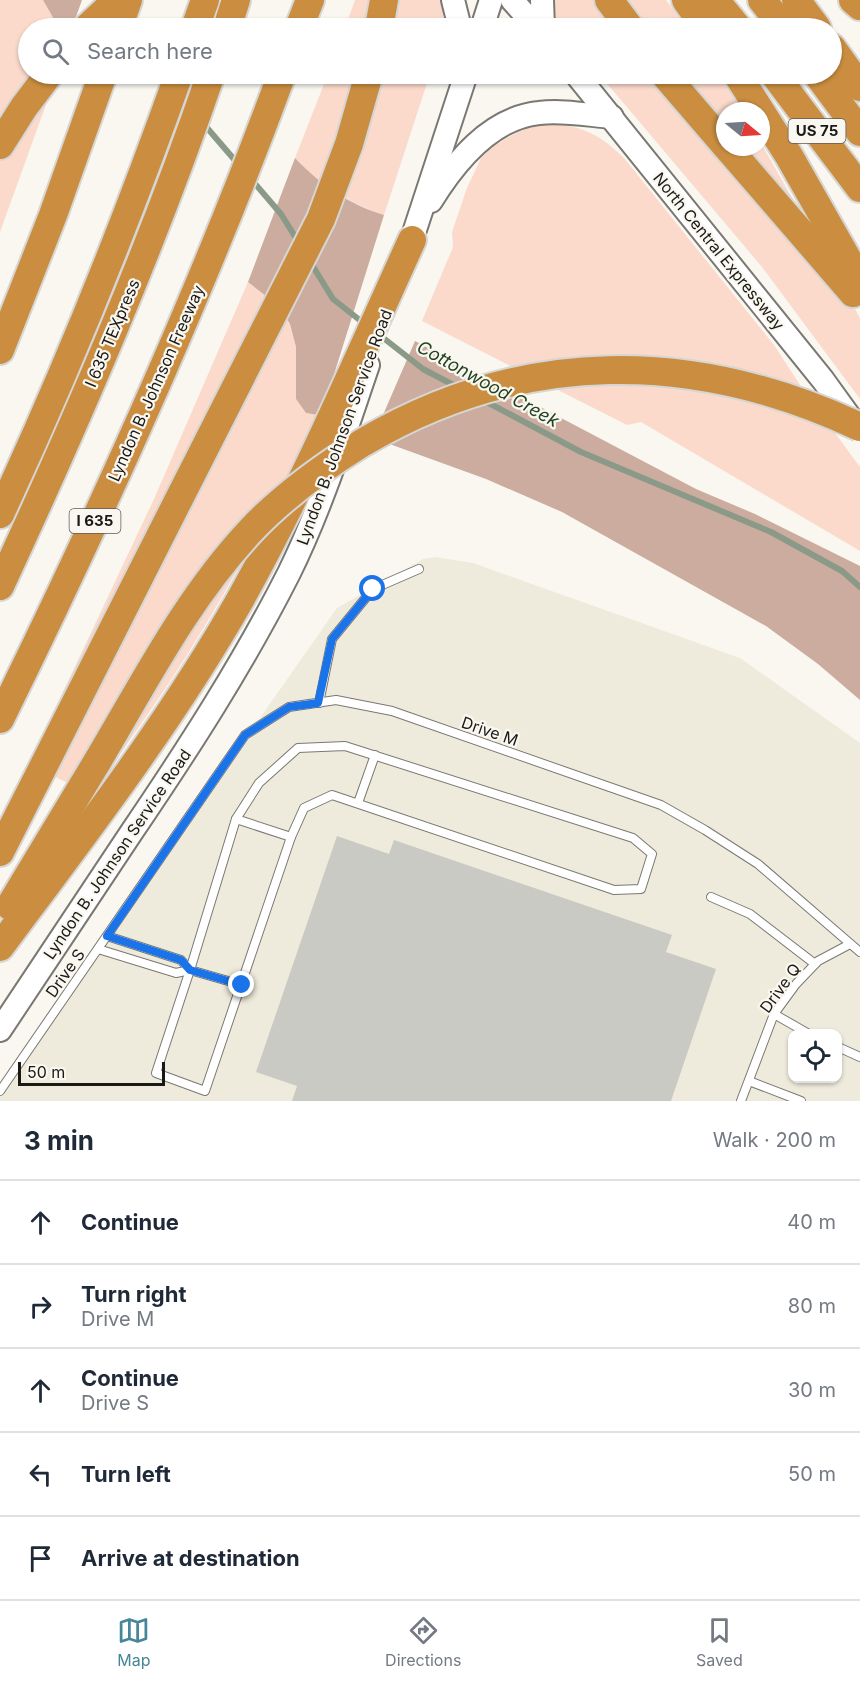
<!DOCTYPE html>
<meta charset="utf-8">
<style>
body{margin:0;font-family:Inter,sans-serif;background:#f2f2f3;color:#1f2937}
.controls{position:absolute;right:18px;bottom:18px;display:grid;overflow:hidden;border-radius:12px;box-shadow:0 2px 4px #0004}
.controls button{width:54px;height:54px;display:grid;place-items:center;padding:0;border:0;border-bottom:2px solid #e0e1e3;background:#fff;color:#1f2937;font:30px sans-serif}
.compass{position:absolute;left:716px;top:102px;width:54px;height:54px;border-radius:50%;background:#fff;box-shadow:0 2px 4px #0004;rotate:108deg}
.scale{position:absolute;left:18px;bottom:15px;width:147px;box-sizing:border-box;padding-left:6px;border:3px solid #1a1916;border-top:0;font-size:16px;line-height:21px;white-space:nowrap;color:#1a1916;-webkit-text-stroke:4px #f9f7f0;paint-order:stroke}
.stop{position:absolute;width:18px;height:18px;margin:-14px;border:4px solid #1a73e8;border-radius:50%;background:#fff}
.stop.end{background:#1a73e8;border-color:#fff;box-shadow:0 2px 6px #0008}
.list{margin:0;padding:0;list-style:none}
h2{display:flex;justify-content:space-between;align-items:center;height:78px;margin:0;padding:0 24px;font-size:26px}
h2 small{font-size:20px;font-weight:400;color:#747a83}
.list li{display:grid;grid-template-columns:39px 1fr auto;gap:18px;align-items:center;box-sizing:border-box;height:84px;padding:0 24px;border-top:2px solid #e0e1e3}
.list b{display:block;font-size:22px;white-space:nowrap}
.list p{margin:0;font-size:20px;white-space:nowrap;color:#747a83}
.list em{font-size:20px;font-style:normal;color:#747a83}
.icon{flex:none;width:33px;height:33px;fill:none;stroke:currentColor;stroke-width:2;stroke-linecap:round;stroke-linejoin:round}
.map{position:relative;flex:none;width:860px;height:1101px;overflow:hidden}
.search{position:absolute;background:#fff;box-shadow:0 2px 4px #0004;left:18px;right:18px;top:18px;height:66px;display:flex;align-items:center;gap:15px;box-sizing:border-box;padding:0 21px;border-radius:33px;color:#747a83;font-size:22px}
.sheet{height:498px;background:#fff}
nav{display:flex;justify-content:space-around;align-items:center;box-sizing:border-box;height:84px;border-top:2px solid #e0e1e3;background:#fff;font-size:16px;color:#747a83}
nav a{display:grid;justify-items:center;gap:3px}
nav .on{color:#458798}
.map>svg:first-child{display:block}
.built{fill:#efebdc;fill-rule:evenodd}
.green{fill:#fbdacc}
.forest{fill:#ccac9e}
.lines{fill:none;stroke-linecap:round;stroke-linejoin:round}
.stream{stroke:#8b9a88;stroke-width:6}
.building{fill:#c8cac3}
.lane-casing{stroke:#7a7872;stroke-width:10}
.secondary-casing{stroke:#7a7872;stroke-width:26}
.highway-casing{stroke:#d6d6d5;stroke-width:32}
.lane{stroke:#fff;stroke-width:8}
.secondary{stroke:#fff;stroke-width:22}
.highway{stroke:#cb8e41;stroke-width:28}
.highway-bridge-casing{stroke:#d6d6d5;stroke-width:32;stroke-linecap:butt}
.highway-bridge{stroke:#cb8e41;stroke-width:28}
.route{stroke:#1a73e8;stroke-width:8}
.labels{text-anchor:middle;stroke-width:4.5;stroke-linejoin:round;paint-order:stroke}
.shield{fill:#f9f7f0;stroke:#5d5c57;stroke-width:1.5}
.shield-label{font-size:15px;font-weight:bold;fill:#1a1916}
.street-label{font-size:16px;fill:#1a1916;stroke:#f9f7f0}
.water-label{font-size:18px;font-style:italic;fill:#204320;stroke:#f9f7f0}
</style>
<div class="map">
<svg width="860" height="1101" viewBox="0 0 860 1101">
<rect width="100%" height="100%" fill="#f9f7f0"/>
<path class="built" d="M 435,557 L 473,563 L 740,658 L 860,743 L 860,1101 L 0,1101 L 0,1089 L 337,608 L 423,559 ZM 792,1034 L 838,1034 L 838,1078 L 792,1078 Z"/>
<g class="green">
<path d="M 0,0 L 43,0 L 59,28 L 28,28 L 28,74 L 57,74 L 0,232 Z"/>
<path d="M 355,0 L 440,0 L 443,7 L 443,28 L 345,28 Z"/>
<path d="M 551,0 L 666,0 L 687,28 L 561,28 L 552,12 Z"/>
<path d="M 328,74 L 430,74 L 384,215 C 348,203 321,185 295,158 Z"/>
<path d="M 599,74 L 718,74 L 742,111 L 725,111 L 725,147 L 761,147 L 761,143 L 860,318 L 860,399 L 762,267 Z"/>
<path d="M 554,124 C 586,127 601,136 624,158 L 774,345 L 802,388 L 860,467 L 860,551 L 641,422 L 627,425 L 422,321 L 453,247 L 452,232 L 467,188 L 481,158 L 493,146 L 521,130 L 537,125 Z"/>
<path d="M 248,282 L 280,306 L 290,324 L 296,347 L 296,399 L 306,413 L 318,415 C 279,497 235,578 187,655 C 157,703 123,749 92,795 L 29,764 L 154,499 Z"/>
</g>
<g class="forest">
<path d="M 43,0 L 82,0 L 72,28 L 59,28 Z"/>
<path d="M 295,158 C 321,185 348,204 384,215 L 331,384 L 318,415 L 306,413 L 296,399 L 296,347 L 290,324 L 280,307 L 248,282 Z"/>
<path d="M 415,341 L 696,489 L 755,514 L 860,566 L 860,700 L 818,664 L 766,626 L 562,512 L 486,479 L 373,438 Z"/>
</g>
<g class="lines">
<g class="stream">
<path d="M 160,74 L 168,83"/>
<path d="M 202,122 L 239,165"/>
<path d="M 251,179 L 281,214 L 299,243"/>
<path d="M 309,260 L 333,299 L 366,325"/>
<path d="M 377,333 L 423,369 L 461,389"/>
<path d="M 483,400 L 581,452 L 771,532 L 842,571 L 860,587"/>
</g>
</g>
<path class="building" d="M 337,836 L 389,854 L 394,840 L 672,935 L 666,952 L 716,969 L 671,1101 L 292,1101 L 297,1086 L 256,1072 Z"/>
<g class="lines">
<defs>
<g id="lane">
<path d="M 319,703 L 332,639 L 373,589 L 419,569"/>
<path d="M 358,803 L 375,755"/>
<path d="M 236,819 L 259,783 L 298,748 L 345,746 L 633,838 L 652,854 L 641,889 L 614,890 L 332,795 L 304,808 L 291,837"/>
<path d="M 236,819 L 291,837 L 205,1091 L 156,1073 L 190,970 Z"/>
<path d="M 711,897 L 750,914 L 815,964"/>
<path d="M 107,936 L 181,960 L 190,970"/>
<path d="M 98,949 L 176,973 L 190,970 L 242,985"/>
<path d="M 774,1014 L 809,1034"/>
<path d="M 838,1047 L 860,1057"/>
<path d="M 749,1081 L 801,1101"/>
<path d="M 0,1091 L 245,735 L 289,707 L 336,700 L 392,711 L 661,805 L 705,830 L 758,864 L 860,952"/>
<path d="M 741,1101 L 774,1014 L 796,984 L 818,961 L 850,944"/>
</g>
<g id="secondary">
<path d="M 453,0 L 460,28"/>
<path d="M 512,0 L 537,28"/>
<path d="M 542,0 L 543,28"/>
<path d="M 482,28 L 491,0"/>
<path d="M 576,74 L 823,380 L 857,427"/>
<path d="M 431,201 C 455,162 490,118 539,113 C 563,110 588,115 612,117"/>
<path d="M 407,254 L 466,74"/>
<path d="M 0,1030 C 44,964 87,899 131,833 C 188,749 243,664 289,573 C 322,506 344,435 368,365"/>
</g>
<g id="highway">
<path d="M 609,0 L 630,28"/>
<path d="M 686,0 L 706,28"/>
<path d="M 715,0 L 738,28"/>
<path d="M 762,0 L 784,28"/>
<path d="M 796,0 L 817,28"/>
<path d="M 853,0 L 860,6"/>
<path d="M 87,28 L 117,0"/>
<path d="M 118,28 L 128,0"/>
<path d="M 195,28 L 205,0"/>
<path d="M 227,28 L 236,0"/>
<path d="M 299,28 L 310,0"/>
<path d="M 379,28 L 384,0"/>
<path d="M 832,48 L 860,87"/>
<path d="M 664,74 L 725,145"/>
<path d="M 737,74 L 789,156 L 860,281"/>
<path d="M 774,74 L 860,188"/>
<path d="M 817,74 L 860,132"/>
<path d="M 0,145 L 24,107 L 49,74"/>
<path d="M 727,147 L 853,293"/>
<path d="M 0,350 L 53,215 L 103,74"/>
<path d="M 0,514 C 67,370 126,223 179,74"/>
<path d="M 0,586 C 78,418 151,249 211,74"/>
<path d="M 0,719 C 104,508 201,294 282,74"/>
<path d="M 0,852 L 321,219 L 349,144 L 369,74"/>
<path d="M 10,906 L 97,762"/>
<path d="M 0,947 C 84,834 170,723 240,600 C 305,483 357,361 412,240"/>
</g>
</defs>
<use href="#lane" class="lane-casing"/>
<use href="#secondary" class="secondary-casing"/>
<use href="#highway" class="highway-casing"/>
<use href="#lane" class="lane"/>
<use href="#secondary" class="secondary"/>
<use href="#highway" class="highway"/>
<defs>
<path id="highway-bridge" d="M 97,762 C 144,683 187,598 251,530 C 283,496 322,468 362,443 C 522,348 694,349 860,427"/>
</defs>
<use href="#highway-bridge" class="highway-bridge-casing"/>
<use href="#highway-bridge" class="highway-bridge"/>
</g>
<g class="lines">
<path class="route" d="M 242,985 L 190,970 L 181,960 L 107,936 L 245,735 L 289,707 L 318,703 L 332,639 L 373,589"/>
</g>
<g class="labels">
<g class="shield">
<rect x="788.5" y="119" width="57" height="24" rx="4.5"/>
<rect x="69.5" y="509" width="51" height="24" rx="4.5"/>
</g>
<g class="shield-label">
<text x="817" y="136">US 75</text>
<text x="95" y="526">I 635</text>
</g>
<g class="street-label">
<text transform="translate(719 251) rotate(51)" y="6">North Central Expressway</text>
<text transform="translate(112 333) rotate(-67)" y="6">I 635 TEXpress</text>
<text transform="translate(156 383) rotate(-66)" y="6">Lyndon B. Johnson Freeway</text>
<text transform="translate(344 427) rotate(-70)" y="6">Lyndon B. Johnson Service Road</text>
<text transform="translate(490 731) rotate(19)" y="6">Drive M</text>
<text transform="translate(117 854) rotate(-56)" y="6">Lyndon B. Johnson Service Road</text>
<text transform="translate(65 973) rotate(-55)" y="6">Drive S</text>
<text transform="translate(780 988) rotate(-54)" y="6">Drive Q</text>
</g>
<g class="water-label">
<text transform="translate(488 384) rotate(29)" y="6">Cottonwood Creek</text>
</g>
</g>
</svg>
<div class="controls">
<button><svg class="icon" aria-label="locate" viewBox="0 0 24 24"><circle cx="12" cy="12" r="6"/><path d="M12 2v4M12 18v4M2 12h4M18 12h4"/></svg></button>
</div>
<svg class="compass" viewBox="-18 -18 36 36"><path d="M0-13l5 13h-10z" fill="#e53935"/><path d="M0 13l5-13h-10z" fill="#747a83"/></svg>
<div class="scale">50 m</div>
<div class="stop" style="left:373px;top:589px"></div>
<div class="stop end" style="left:242px;top:985px"></div>
<div class="search"><svg class="icon" aria-label="search" viewBox="0 0 24 24"><circle cx="10" cy="10" r="6"/><path d="M15 15l6 6"/></svg>Search here</div>
</div>
<section class="sheet">
<h2>3 min<small>Walk · 200 m</small></h2>
<ul class="list">
<li><svg class="icon" aria-label="ahead" viewBox="0 0 24 24"><path d="M12 20V5M6 11l6-6 6 6"/></svg><div><b>Continue</b></div><em>40 m</em></li>
<li><svg class="icon" aria-label="right" viewBox="0 0 24 24"><path d="M7 20v-9h11M14 6l5 5-5 5"/></svg><div><b>Turn right</b><p>Drive M</p></div><em>80 m</em></li>
<li><svg class="icon" aria-label="ahead" viewBox="0 0 24 24"><path d="M12 20V5M6 11l6-6 6 6"/></svg><div><b>Continue</b><p>Drive S</p></div><em>30 m</em></li>
<li><svg class="icon" aria-label="left" viewBox="0 0 24 24"><path d="M17 20v-9H6M10 6l-5 5 5 5"/></svg><div><b>Turn left</b></div><em>50 m</em></li>
<li><svg class="icon" aria-label="arrive" viewBox="0 0 24 24"><path d="M6 21V4h12l-3 4 3 4H6"/></svg><div><b>Arrive at destination</b></div></li>
</ul>
</section>
<nav>
<a class="on"><svg class="icon" aria-label="map" viewBox="0 0 24 24"><path d="M3 6l6-2 6 2 6-2v14l-6 2-6-2-6 2zM9 4v14M15 6v14"/></svg>Map</a>
<a><svg class="icon" aria-label="directions" viewBox="0 0 24 24"><path d="M12 3l9 9-9 9-9-9zM9 14v-3h6M13 9l2 2-2 2"/></svg>Directions</a>
<a><svg class="icon" aria-label="saved" viewBox="0 0 24 24"><path d="M7 4h10v16l-5-4-5 4z"/></svg>Saved</a>
</nav>
